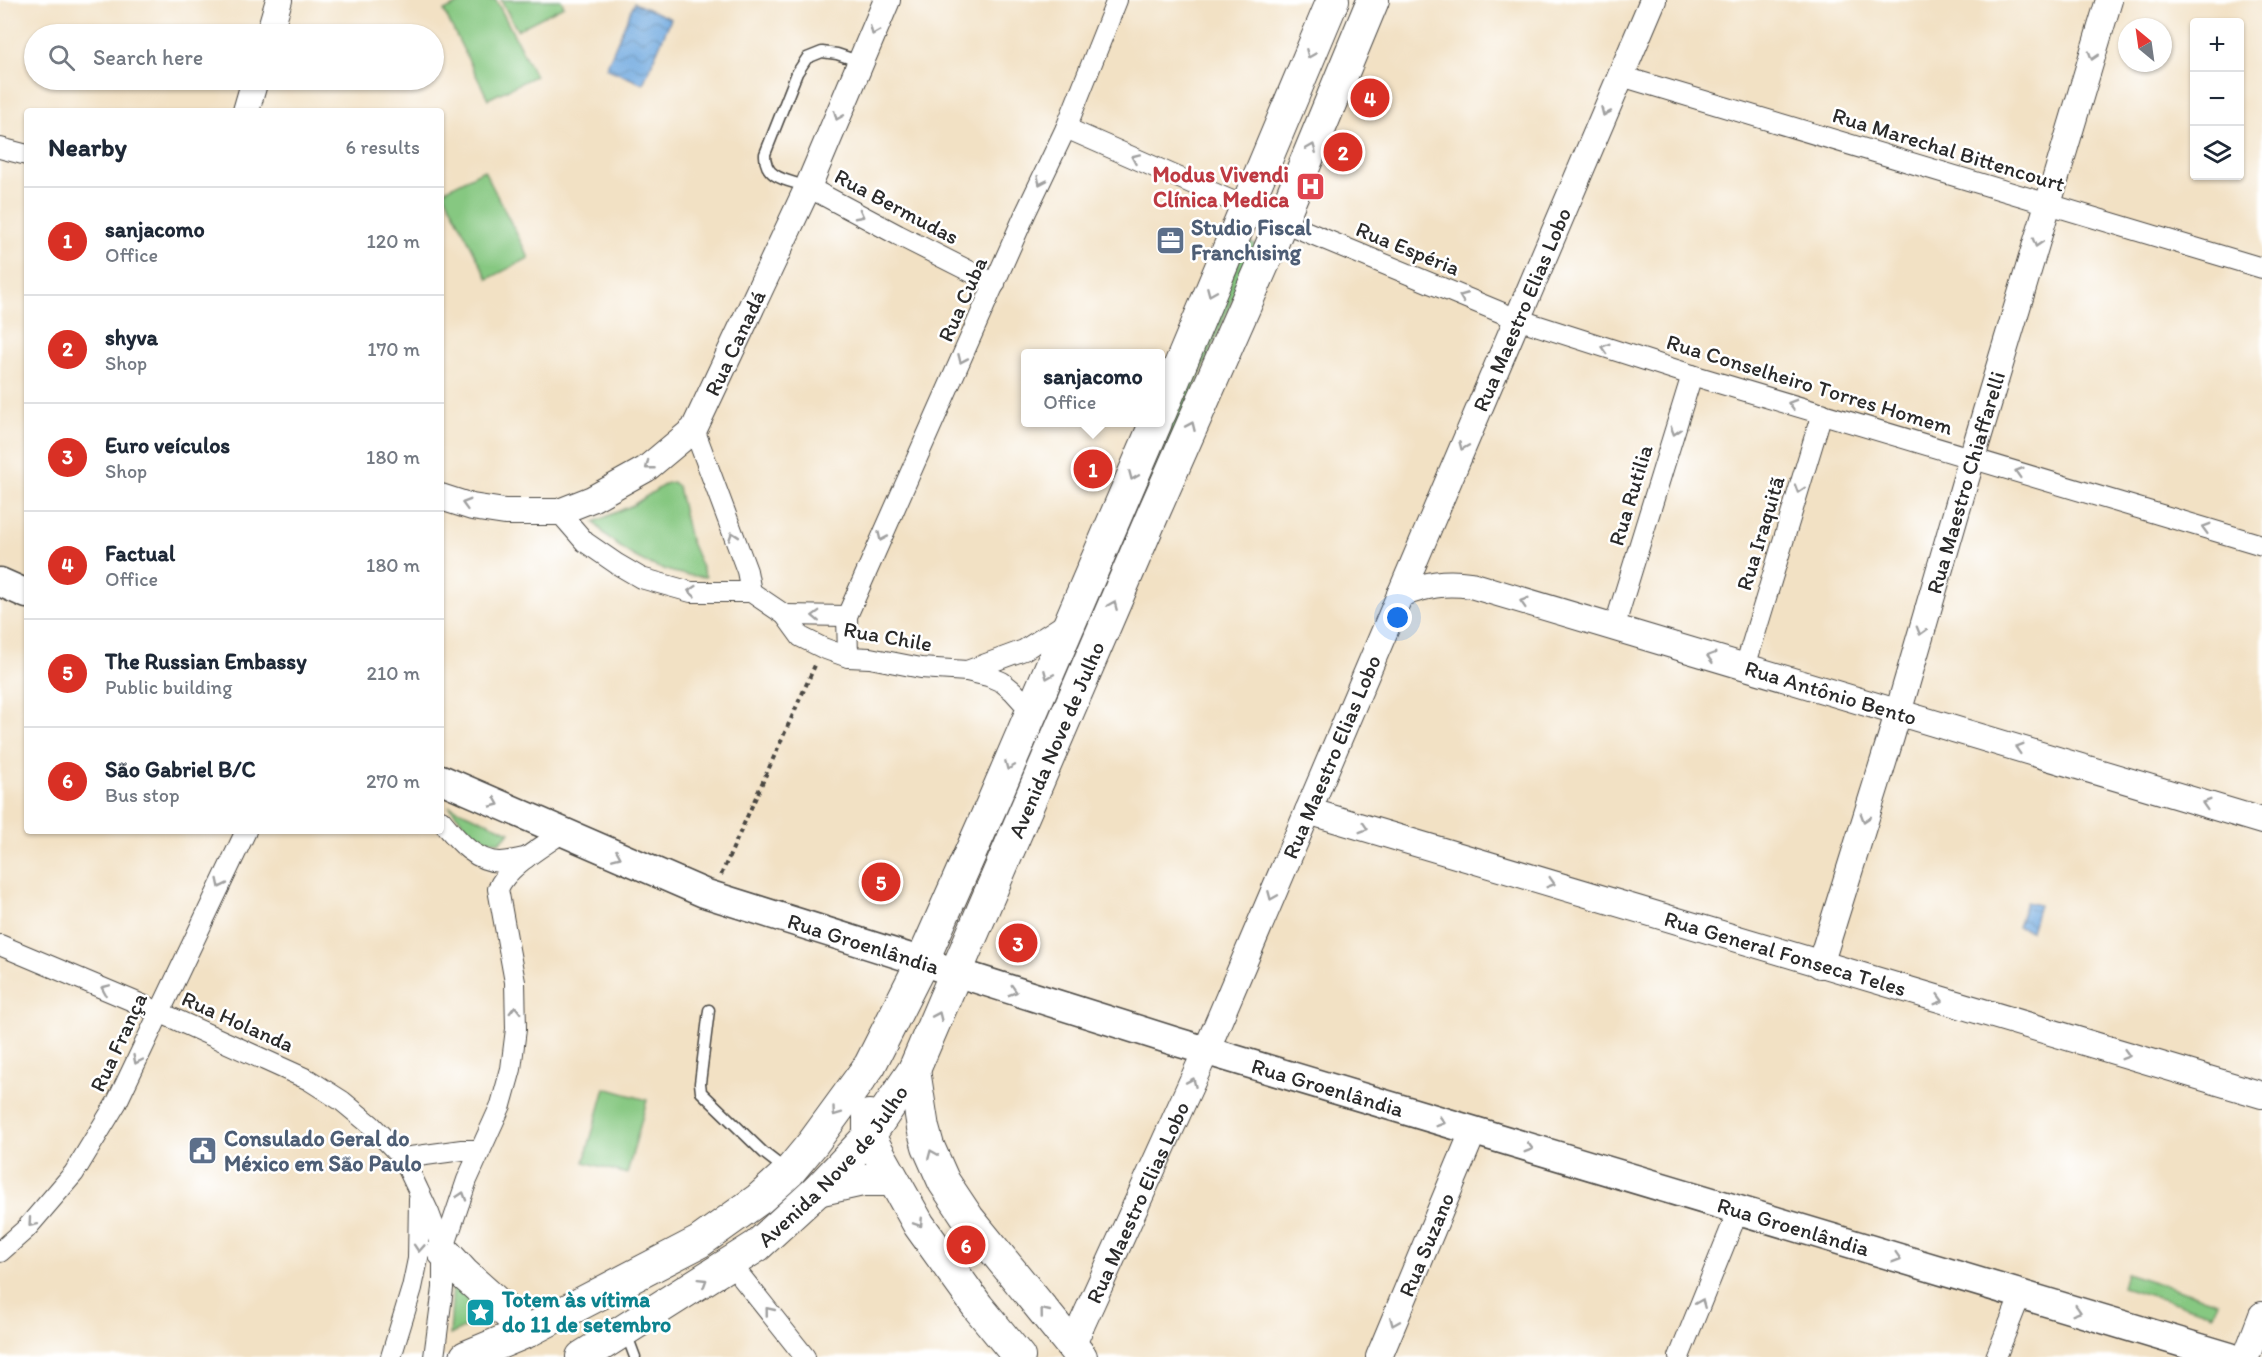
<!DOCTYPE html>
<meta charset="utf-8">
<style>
body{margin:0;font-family:Itim,sans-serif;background:#f6f6f7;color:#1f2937}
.controls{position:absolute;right:18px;top:18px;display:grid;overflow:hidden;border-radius:6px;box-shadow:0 2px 4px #0004}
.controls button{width:54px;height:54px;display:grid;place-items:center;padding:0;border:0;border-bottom:2px solid #e0e1e3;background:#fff;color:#1f2937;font:30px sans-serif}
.compass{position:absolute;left:2118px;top:18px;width:54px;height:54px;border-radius:50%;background:#fff;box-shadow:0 2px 4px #0004;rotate:331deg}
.you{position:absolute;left:1398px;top:618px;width:21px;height:21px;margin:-15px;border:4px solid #fff;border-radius:50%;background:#1a73e8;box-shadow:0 0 0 9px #1a73e833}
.badge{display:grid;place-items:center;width:39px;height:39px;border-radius:50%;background:#d93025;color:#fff;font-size:20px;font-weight:700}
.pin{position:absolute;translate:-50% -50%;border:3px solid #fff;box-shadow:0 2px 6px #0006}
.popup{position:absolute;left:1021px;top:349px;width:144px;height:78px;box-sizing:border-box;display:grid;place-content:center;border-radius:6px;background:#fff;filter:drop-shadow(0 2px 4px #0005);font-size:20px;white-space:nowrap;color:#747a83}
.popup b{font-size:22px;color:#1f2937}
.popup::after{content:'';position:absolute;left:50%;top:100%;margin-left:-12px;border:12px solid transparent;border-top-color:#fff}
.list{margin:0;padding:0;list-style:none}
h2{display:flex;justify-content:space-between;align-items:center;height:78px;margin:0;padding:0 24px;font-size:26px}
h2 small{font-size:20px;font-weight:400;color:#747a83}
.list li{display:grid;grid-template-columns:39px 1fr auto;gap:18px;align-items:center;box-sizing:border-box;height:108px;padding:0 24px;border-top:2px solid #e0e1e3}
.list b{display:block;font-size:22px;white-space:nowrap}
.list p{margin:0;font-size:20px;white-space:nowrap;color:#747a83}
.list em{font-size:20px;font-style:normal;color:#747a83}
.icon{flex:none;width:33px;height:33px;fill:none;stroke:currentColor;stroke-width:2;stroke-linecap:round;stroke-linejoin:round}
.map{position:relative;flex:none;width:2262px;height:1357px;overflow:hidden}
.search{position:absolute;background:#fff;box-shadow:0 2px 4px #0004;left:24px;top:24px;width:420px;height:66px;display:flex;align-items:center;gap:15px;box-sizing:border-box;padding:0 21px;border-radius:33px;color:#747a83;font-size:22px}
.panel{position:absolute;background:#fff;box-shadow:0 2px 4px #0004;left:24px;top:108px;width:420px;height:726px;border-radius:6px}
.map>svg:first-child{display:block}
.grass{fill:url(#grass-dots);stroke:#587a56;stroke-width:1.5}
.green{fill:#86c881;stroke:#587a56;stroke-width:1.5}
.water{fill:url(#water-waves);stroke:#4d6a85;stroke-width:1.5}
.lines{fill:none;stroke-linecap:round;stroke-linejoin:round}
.service-casing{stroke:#494642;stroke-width:13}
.minor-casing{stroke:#494642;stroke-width:22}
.tertiary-casing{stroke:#494642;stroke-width:28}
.secondary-casing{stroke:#494642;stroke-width:31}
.primary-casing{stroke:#494642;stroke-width:34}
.path{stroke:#494642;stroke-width:4;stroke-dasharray:4.5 4.5;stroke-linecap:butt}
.service{stroke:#fff;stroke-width:10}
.minor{stroke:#fff;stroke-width:20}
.tertiary{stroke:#fff;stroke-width:26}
.secondary{stroke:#fff;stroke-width:28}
.primary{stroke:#fff;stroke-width:32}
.oneway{stroke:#a0a0a0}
.labels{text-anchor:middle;stroke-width:5;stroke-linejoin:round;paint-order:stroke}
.street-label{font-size:22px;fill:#2b2b2b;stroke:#fff}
.health-label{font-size:22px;font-weight:bold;fill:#be3a42;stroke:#fff;text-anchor:end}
.service-label{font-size:22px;font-weight:bold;fill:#4e5e75;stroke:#fff;text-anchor:start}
.culture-label{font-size:22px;font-weight:bold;fill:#0d838f;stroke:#fff;text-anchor:start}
</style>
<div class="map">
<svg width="2262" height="1357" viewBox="0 0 2262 1357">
<defs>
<pattern id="grass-dots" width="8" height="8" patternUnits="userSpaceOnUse" patternTransform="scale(1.5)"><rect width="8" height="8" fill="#86c881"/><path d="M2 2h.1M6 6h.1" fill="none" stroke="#6ea36a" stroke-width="1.8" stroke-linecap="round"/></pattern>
<pattern id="water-waves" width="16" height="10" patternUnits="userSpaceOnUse" patternTransform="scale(1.5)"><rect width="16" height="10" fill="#6fa9df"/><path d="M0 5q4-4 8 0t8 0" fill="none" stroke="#5b8ab5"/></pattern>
</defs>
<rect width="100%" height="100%" fill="#fff"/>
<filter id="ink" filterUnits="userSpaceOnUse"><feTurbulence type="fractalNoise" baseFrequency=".0167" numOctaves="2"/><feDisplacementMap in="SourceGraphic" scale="12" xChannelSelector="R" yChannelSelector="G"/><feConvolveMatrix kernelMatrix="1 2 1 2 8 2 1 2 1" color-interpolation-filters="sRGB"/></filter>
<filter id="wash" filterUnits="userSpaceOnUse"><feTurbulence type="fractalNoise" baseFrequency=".008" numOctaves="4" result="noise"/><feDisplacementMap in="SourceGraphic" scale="24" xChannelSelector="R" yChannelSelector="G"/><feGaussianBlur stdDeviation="1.35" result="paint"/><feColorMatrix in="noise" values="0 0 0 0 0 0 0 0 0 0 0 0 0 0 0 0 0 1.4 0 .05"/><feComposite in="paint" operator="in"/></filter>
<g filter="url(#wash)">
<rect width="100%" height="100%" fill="#f2e1c4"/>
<path class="grass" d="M 1247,241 L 1256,245 L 1053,716 L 1046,713 Z"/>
<g class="green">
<path d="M 466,0 L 496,0 L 535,76 L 488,99 L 444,11 Z"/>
<path d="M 501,0 L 561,0 L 564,6 L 517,30 Z"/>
<path d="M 484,170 L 529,258 L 488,279 L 443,191 Z"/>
<path d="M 673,482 L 678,487 L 690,540 L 706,577 C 663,575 621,556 594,522 L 633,505 L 667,483 Z"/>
<path d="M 449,806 L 510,832 L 500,842 C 475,840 464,824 449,806 Z"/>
<path d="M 605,1088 L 647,1100 L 627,1174 L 584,1162 Z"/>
<path d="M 2126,1273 L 2218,1302 L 2213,1314 L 2122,1287 Z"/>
<path d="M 453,1282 L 491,1314 L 450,1335 Z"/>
</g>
<g class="water">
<path d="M 634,3 L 671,19 L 643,84 L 606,68 Z"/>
<path d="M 2026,902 L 2039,905 L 2031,931 L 2018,927 Z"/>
</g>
</g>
<g filter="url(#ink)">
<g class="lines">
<defs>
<g id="service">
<path d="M 808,187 C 788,180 764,179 765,154 L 797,73 L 807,58 L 822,52 L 837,54 L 861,62"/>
<path d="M 709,1010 L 700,1083 L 701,1092 L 764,1153 L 786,1170"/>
<path d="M 626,1333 L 635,1357"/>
</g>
<g id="minor">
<path d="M 1621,76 L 2262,268"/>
<path d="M 1066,128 L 1225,198 L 1517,319 L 1692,375 L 2262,545"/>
<path d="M 0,148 L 27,155"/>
<path d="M 808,187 L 898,235 L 995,284"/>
<path d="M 694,429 L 747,571 L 751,592"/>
<path d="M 559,512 L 585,542 L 617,564 L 641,578 L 691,592 L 751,592"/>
<path d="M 751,592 L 785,615 L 801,637 L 823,648 L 848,657 L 870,658 L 921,668 L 967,671 L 988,676 L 1002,682 L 1013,691 L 1032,712"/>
<path d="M 785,615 L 847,616"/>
<path d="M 1614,628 L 1692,375"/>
<path d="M 848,657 L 847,616 L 1026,212 L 1066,128 L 1117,0"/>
<path d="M 1745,667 L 1822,413"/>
<path d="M 967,671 L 1024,650 L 1069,621"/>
<path d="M 441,820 C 456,838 475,863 502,862 C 510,861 518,859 526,858"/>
<path d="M 0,945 L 159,1012 L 309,1080 L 342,1101 L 371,1125 L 403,1158 L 429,1213 L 443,1251 L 443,1288 L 434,1357"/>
<path d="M 403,1158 L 462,1150 L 480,1150"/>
<path d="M 443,1251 L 467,1180 L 501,1105 L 511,1069 L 516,1029 L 515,982 L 498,889 C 507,866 544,846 563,832"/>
<path d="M 0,1252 L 26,1229 L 74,1173 L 117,1102 L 246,831"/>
<path d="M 731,1264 L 805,1357"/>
<path d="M 391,1357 L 412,1288 L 418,1259 L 419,1199"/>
<path d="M 1679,1357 L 1738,1211"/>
<path d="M 1996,1357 L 2021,1294"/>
</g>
<g id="tertiary">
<path d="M 269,34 L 279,0"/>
<path d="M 246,111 L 255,80"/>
<path id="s1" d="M 441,497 L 472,507 L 505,512 L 559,512 L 592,499 L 646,469 L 694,429 L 808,187 L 887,0"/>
<path id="s2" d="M 1400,594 C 1427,585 1443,581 1471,585 L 2262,821"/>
<path id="s3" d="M 1308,811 L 2262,1095"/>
<path id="s4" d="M 1820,965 L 1891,737 L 1972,458 L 2109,0"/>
<path id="s5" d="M 1072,1346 L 1206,1051 L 1653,0"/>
<path id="s6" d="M 1379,1357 L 1473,1132"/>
<path d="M 2246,1357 L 2262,1315"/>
</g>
<g id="secondary">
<path d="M 0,582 L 27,594"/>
<path id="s7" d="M 441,779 L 704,893 L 1177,1042 L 2230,1357"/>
</g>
<g id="primary">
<path d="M 1160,413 L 1333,0"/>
<path d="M 914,1070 L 923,1128 L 928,1146 L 944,1182 L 968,1218 L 1081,1357"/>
<path d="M 869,1116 L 869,1136 L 919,1225 L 978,1307 L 1019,1357"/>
<path d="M 818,1190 L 863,1180 L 893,1180"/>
<path d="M 443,1251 L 464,1274 L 528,1331"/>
<path d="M 466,1357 L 528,1331 L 699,1242 L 759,1199 L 789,1172 L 813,1143 L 870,1065 L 922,962 L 993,802 L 1156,422"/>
<path id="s8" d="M 582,1357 L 757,1246 L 818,1190 L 869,1136 L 914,1070 L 1153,514 L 1269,251 L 1373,0"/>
</g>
</defs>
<use href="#service" class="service-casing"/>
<use href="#minor" class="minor-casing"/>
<use href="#tertiary" class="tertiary-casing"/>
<use href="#secondary" class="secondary-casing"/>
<use href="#primary" class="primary-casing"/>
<path class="path" d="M 721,875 L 816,663"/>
<use href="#service" class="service"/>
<use href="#minor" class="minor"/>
<use href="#tertiary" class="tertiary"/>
<use href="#secondary" class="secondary"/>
<use href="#primary" class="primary"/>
</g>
<defs><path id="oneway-chevron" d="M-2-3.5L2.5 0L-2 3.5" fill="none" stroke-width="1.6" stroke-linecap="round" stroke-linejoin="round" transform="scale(1.5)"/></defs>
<g class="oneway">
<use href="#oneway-chevron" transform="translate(874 31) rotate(113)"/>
<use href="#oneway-chevron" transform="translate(1310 54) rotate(113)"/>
<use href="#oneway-chevron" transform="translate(2093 56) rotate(107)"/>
<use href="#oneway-chevron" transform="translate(1605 112) rotate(114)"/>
<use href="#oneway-chevron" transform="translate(838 116) rotate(113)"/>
<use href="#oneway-chevron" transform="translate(1312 148) rotate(-68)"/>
<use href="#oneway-chevron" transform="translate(1135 158) rotate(-156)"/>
<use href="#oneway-chevron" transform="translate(1041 181) rotate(115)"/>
<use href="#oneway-chevron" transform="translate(860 215) rotate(28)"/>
<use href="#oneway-chevron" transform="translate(2037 243) rotate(107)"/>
<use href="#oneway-chevron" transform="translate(1211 292) rotate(113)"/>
<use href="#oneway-chevron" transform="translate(1463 297) rotate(-158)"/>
<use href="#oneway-chevron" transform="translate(1605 348) rotate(-163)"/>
<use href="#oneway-chevron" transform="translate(962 359) rotate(114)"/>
<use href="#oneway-chevron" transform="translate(1792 404) rotate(-164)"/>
<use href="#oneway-chevron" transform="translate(1191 426) rotate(-66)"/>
<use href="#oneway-chevron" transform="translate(1675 431) rotate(107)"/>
<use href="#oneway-chevron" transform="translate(1463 446) rotate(113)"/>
<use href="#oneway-chevron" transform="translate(649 466) rotate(142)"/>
<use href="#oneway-chevron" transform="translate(2019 472) rotate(-163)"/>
<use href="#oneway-chevron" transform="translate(1133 476) rotate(113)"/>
<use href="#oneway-chevron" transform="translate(1799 489) rotate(107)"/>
<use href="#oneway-chevron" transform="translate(466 504) rotate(-164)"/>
<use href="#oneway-chevron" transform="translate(2206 528) rotate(-164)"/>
<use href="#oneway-chevron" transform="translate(733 536) rotate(-109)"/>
<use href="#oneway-chevron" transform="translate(882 537) rotate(114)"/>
<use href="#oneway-chevron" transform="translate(692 591) rotate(-175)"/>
<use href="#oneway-chevron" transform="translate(1524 602) rotate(-163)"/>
<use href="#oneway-chevron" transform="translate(1113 605) rotate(-67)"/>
<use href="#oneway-chevron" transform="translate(816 616) rotate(-178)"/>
<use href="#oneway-chevron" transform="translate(1921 631) rotate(106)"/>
<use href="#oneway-chevron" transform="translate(1711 657) rotate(-164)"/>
<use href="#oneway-chevron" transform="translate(1048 675) rotate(113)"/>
<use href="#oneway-chevron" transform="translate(2019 748) rotate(-163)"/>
<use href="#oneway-chevron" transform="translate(1009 766) rotate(113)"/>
<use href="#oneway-chevron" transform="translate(495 803) rotate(23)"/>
<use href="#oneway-chevron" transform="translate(2206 804) rotate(-163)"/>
<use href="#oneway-chevron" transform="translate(1865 818) rotate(107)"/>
<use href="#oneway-chevron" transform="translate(1364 828) rotate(17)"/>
<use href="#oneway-chevron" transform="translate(617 856) rotate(23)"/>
<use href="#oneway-chevron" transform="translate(1551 883) rotate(17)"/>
<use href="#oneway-chevron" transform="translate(221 884) rotate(116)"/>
<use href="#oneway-chevron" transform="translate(1272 896) rotate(113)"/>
<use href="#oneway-chevron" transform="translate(105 989) rotate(-157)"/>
<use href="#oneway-chevron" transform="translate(1013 991) rotate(17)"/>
<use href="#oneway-chevron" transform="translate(1939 1000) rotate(16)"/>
<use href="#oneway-chevron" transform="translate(515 1010) rotate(-91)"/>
<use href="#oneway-chevron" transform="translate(938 1016) rotate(-66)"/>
<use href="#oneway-chevron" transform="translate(2126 1055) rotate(16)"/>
<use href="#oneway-chevron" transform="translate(137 1060) rotate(115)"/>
<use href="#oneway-chevron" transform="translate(1192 1082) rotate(-66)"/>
<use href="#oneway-chevron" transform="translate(836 1112) rotate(126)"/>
<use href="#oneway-chevron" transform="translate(1441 1122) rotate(17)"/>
<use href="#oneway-chevron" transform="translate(1529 1148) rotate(16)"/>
<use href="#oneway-chevron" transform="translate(932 1154) rotate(-113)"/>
<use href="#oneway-chevron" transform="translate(462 1196) rotate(-72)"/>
<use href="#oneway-chevron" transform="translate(32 1223) rotate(131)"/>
<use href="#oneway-chevron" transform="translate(919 1223) rotate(57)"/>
<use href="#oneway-chevron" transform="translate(419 1248) rotate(94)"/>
<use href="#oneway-chevron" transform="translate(1897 1258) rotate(17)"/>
<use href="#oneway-chevron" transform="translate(703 1282) rotate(-32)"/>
<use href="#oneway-chevron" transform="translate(1701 1303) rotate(-68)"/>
<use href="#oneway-chevron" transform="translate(769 1311) rotate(-129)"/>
<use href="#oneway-chevron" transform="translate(2077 1311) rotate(17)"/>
<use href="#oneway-chevron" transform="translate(1044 1312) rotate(-129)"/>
<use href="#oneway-chevron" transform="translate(1394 1322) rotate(113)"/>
</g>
</g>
<defs>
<symbol id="hospital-square" viewBox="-11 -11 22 22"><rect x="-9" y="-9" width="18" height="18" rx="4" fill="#e0444e" stroke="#fff"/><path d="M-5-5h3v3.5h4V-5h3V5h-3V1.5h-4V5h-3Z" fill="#fff"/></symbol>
<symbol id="office-square" viewBox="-11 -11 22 22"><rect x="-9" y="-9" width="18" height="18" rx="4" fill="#5c6f8a" stroke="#fff"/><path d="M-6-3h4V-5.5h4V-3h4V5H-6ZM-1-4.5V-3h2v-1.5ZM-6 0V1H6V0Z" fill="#fff"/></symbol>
<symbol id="civic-square" viewBox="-11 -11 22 22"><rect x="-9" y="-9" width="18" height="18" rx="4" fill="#5c6f8a" stroke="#fff"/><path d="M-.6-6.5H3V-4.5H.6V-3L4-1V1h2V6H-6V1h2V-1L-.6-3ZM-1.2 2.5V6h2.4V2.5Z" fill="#fff"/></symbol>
<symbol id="sight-square" viewBox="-11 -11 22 22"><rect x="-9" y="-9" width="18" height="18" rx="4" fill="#0f9aa8" stroke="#fff"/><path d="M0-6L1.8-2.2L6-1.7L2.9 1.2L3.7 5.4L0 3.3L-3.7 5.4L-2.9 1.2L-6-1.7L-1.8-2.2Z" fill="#fff"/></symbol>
</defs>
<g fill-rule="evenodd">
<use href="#hospital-square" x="1294" y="170" width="33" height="33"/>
<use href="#office-square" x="1154" y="224" width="33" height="33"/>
<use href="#civic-square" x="186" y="1134" width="33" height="33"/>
<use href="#sight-square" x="464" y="1296" width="33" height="33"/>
</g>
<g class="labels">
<g class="street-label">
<text transform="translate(1949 149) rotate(17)" y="8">Rua Marechal Bittencourt</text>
<text transform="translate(897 206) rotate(28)" y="8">Rua Bermudas</text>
<text transform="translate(1408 248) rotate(22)" y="8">Rua Espéria</text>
<text transform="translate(962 299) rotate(-66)" y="8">Rua Cuba</text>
<text dy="8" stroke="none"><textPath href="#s5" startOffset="1130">Rua Maestro Elias Lobo</textPath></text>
<text dy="8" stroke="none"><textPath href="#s1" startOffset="375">Rua Canadá</textPath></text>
<text transform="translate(1810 384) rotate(17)" y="8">Rua Conselheiro Torres Homem</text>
<text dy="8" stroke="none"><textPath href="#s4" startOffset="504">Rua Maestro Chiaffarelli</textPath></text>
<text transform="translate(1630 495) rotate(-73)" y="8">Rua Rutilia</text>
<text transform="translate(1760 533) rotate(-73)" y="8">Rua Iraquitã</text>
<text transform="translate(888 636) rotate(10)" y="8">Rua Chile</text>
<text dy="8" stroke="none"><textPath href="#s2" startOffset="448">Rua Antônio Bento</textPath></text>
<text dy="8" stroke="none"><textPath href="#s8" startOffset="804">Avenida Nove de Julho</textPath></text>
<text dy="8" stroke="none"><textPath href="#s5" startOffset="644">Rua Maestro Elias Lobo</textPath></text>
<text dy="8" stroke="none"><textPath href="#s7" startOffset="454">Rua Groenlândia</textPath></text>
<text dy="8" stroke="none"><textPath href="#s3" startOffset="498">Rua General Fonseca Teles</textPath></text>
<text transform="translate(238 1021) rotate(24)" y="8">Rua Holanda</text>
<text transform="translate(118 1042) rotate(-65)" y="8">Rua França</text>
<text dy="8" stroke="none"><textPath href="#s7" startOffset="940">Rua Groenlândia</textPath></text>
<text dy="8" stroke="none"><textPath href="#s8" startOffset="318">Avenida Nove de Julho</textPath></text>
<text dy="8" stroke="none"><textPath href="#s5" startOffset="158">Rua Maestro Elias Lobo</textPath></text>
<text dy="8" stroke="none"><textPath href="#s7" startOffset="1426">Rua Groenlândia</textPath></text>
<text dy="8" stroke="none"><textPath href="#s6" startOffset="122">Rua Suzano</textPath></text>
</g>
<g class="health-label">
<text x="1289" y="182">Modus Vivendi<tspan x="1289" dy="25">Clínica Medica</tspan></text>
</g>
<g class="service-label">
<text x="1191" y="235">Studio Fiscal<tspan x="1191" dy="25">Franchising</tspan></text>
<text x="224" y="1146">Consulado Geral do<tspan x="224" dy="25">México em São Paulo</tspan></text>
</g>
<g class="culture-label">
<text x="502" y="1307">Totem às vítima<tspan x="502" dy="25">do 11 de setembro</tspan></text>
</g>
</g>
</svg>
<div class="controls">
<button>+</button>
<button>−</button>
<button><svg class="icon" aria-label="layers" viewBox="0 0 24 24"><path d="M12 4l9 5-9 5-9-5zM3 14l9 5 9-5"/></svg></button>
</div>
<svg class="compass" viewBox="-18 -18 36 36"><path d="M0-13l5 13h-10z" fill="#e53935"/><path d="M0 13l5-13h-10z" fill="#747a83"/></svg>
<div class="you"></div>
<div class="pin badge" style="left:1093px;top:469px">1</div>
<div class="popup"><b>sanjacomo</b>Office</div>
<div class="pin badge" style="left:1343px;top:152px">2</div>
<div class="pin badge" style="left:1018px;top:943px">3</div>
<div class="pin badge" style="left:1370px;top:98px">4</div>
<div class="pin badge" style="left:881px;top:882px">5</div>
<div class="pin badge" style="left:966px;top:1245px">6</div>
<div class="search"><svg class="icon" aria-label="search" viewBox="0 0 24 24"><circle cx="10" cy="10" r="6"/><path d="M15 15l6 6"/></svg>Search here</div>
<section class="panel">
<h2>Nearby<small>6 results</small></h2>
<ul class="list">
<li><span class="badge">1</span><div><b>sanjacomo</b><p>Office</p></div><em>120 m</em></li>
<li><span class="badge">2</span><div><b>shyva</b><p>Shop</p></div><em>170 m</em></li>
<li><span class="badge">3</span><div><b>Euro veículos</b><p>Shop</p></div><em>180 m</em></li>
<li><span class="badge">4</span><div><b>Factual</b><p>Office</p></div><em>180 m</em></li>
<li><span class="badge">5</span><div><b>The Russian Embassy</b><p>Public building</p></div><em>210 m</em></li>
<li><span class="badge">6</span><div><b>São Gabriel B/C</b><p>Bus stop</p></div><em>270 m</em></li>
</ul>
</section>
</div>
